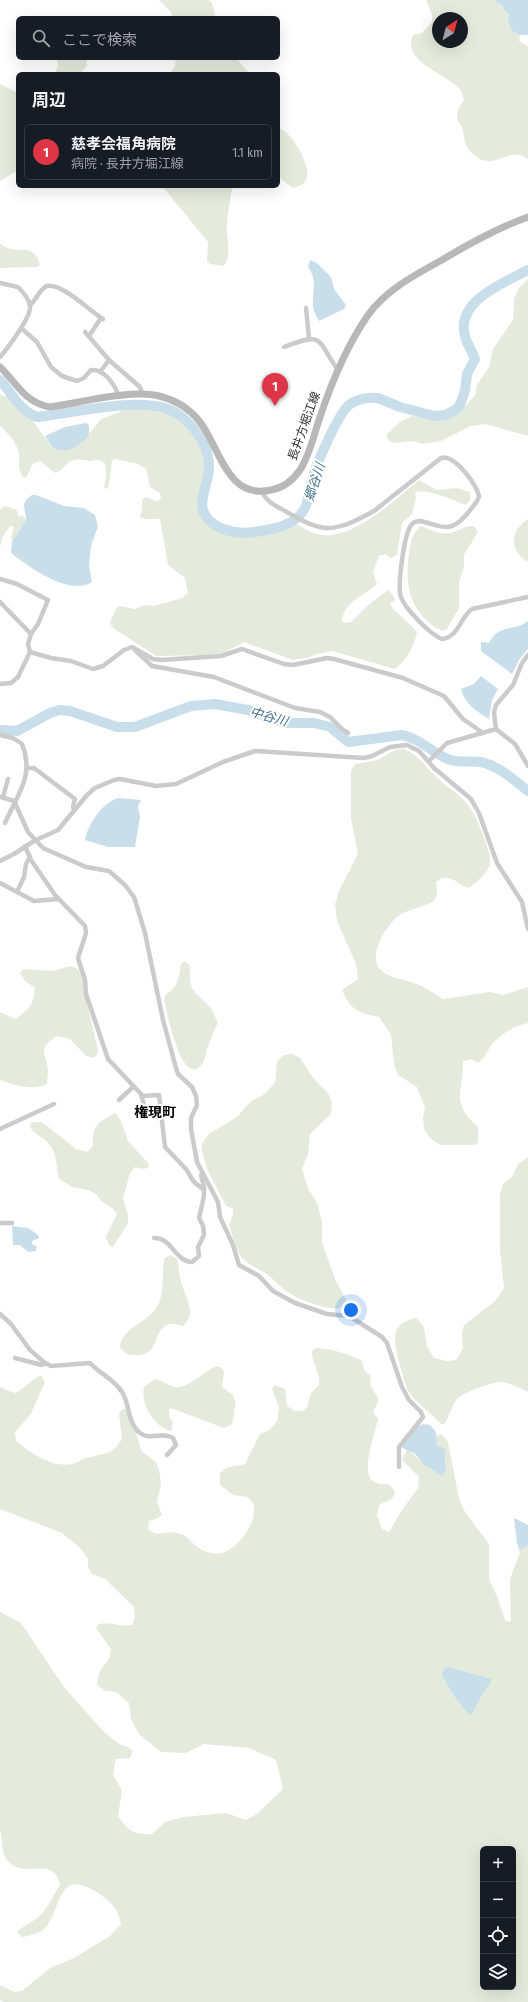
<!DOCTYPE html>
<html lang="ja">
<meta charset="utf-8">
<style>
body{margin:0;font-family:"Fira Sans Condensed","Noto Sans JP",sans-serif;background:#242831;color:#f1f3f6}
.controls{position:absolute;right:12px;bottom:12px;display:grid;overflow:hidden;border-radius:6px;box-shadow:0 4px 16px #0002}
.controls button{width:36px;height:36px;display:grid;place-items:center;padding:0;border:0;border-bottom:1px solid #363941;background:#171b24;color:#f1f3f6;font:20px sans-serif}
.compass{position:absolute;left:432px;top:12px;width:36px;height:36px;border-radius:50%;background:#171b24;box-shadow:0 4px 16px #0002;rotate:36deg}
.you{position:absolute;left:351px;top:1310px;width:14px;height:14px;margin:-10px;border:3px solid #fff;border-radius:50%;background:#1a73e8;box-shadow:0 0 0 6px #1a73e833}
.badge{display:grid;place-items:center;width:26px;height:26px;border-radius:50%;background:#df3647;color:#fff;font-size:13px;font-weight:700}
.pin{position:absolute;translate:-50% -33px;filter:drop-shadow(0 1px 2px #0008)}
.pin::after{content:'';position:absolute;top:21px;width:14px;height:12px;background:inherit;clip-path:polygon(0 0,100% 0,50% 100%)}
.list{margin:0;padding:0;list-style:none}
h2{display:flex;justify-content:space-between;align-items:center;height:52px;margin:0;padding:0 16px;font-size:17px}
h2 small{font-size:13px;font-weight:400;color:#9ea1a6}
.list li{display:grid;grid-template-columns:26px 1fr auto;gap:12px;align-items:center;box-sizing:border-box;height:56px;margin:0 8px 8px;padding:0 8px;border:1px solid #363941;border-radius:6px}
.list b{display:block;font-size:15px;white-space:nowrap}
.list p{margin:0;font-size:13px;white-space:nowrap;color:#9ea1a6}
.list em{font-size:13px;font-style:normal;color:#9ea1a6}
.icon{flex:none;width:22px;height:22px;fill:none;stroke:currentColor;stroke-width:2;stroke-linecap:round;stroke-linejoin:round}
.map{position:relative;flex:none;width:528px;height:2002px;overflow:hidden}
.search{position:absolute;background:#171b24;box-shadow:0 4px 16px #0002;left:16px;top:16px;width:264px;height:44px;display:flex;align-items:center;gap:10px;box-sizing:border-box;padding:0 14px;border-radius:6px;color:#9ea1a6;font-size:15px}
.panel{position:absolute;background:#171b24;box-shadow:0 4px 16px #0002;left:16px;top:72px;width:264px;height:116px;border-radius:6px}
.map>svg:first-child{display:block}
.green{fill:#e4ebdc;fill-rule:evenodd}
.water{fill:#c8deea}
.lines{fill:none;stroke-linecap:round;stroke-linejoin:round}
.river{stroke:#c8deea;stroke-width:10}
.minor{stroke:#cbcbcb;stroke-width:4.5}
.secondary{stroke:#b8b8b8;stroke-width:7}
.labels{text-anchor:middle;stroke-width:4;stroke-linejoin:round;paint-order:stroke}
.street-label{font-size:12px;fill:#2e2e2e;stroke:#fff}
.water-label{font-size:13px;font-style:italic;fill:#3f718d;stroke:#fff}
.quarter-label{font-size:14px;font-weight:bold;fill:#000;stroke:#fff}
</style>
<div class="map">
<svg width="528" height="2002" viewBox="0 0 528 2002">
<rect width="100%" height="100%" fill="#fff"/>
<g class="green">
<path d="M 159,0 L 209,0 L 212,3 L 216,18 L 172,18 L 171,12 Z"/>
<path d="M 426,0 L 493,0 L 502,5 L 504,10 L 509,14 L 512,31 L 520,35 L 519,41 L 528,46 L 528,159 C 507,144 495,173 474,155 C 472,153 469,151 468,149 C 464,142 464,135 462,128 C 462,125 458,123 458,120 C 455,113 460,106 464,100 C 463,97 462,93 461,91 C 450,74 400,63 413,35 L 422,33 L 432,22 L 432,14 ZM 438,18 L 462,18 L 462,42 L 438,42 Z"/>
<path d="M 57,58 L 86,58 L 87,66 L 79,74 L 54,74 L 58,67 Z"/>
<path d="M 176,58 L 236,58 L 250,74 L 170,74 L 175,65 Z"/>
<path d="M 0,84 L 18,93 L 18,170 L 0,181 Z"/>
<path d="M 278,128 C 291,130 313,168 306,180 C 303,185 298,187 293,188 L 282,180 L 278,173 Z"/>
<path d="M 162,186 L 233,186 C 230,198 228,211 227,224 C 225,238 234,254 223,266 L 210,264 L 207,261 L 208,242 Z"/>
<path d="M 0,243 C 15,258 32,239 40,264 L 38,267 L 0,268 Z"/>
<path d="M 528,279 L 528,436 L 485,424 L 471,426 L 441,441 L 423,444 L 412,441 L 393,443 L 388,440 L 386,435 L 400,422 L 412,416 L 439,420 L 447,419 L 467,404 L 475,395 L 477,385 L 489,367 L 493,349 L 513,320 L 514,298 L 519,288 Z"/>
<path d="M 0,395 L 10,397 L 21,411 L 32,420 L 53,448 L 81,444 L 101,419 L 120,412 L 123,404 C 162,397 207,422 212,464 C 214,477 205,492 204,505 C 204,512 208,517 213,520 C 217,523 221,527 225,529 C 246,535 271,528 291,521 C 301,526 311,534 322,535 C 354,539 396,499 419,480 L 437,490 L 457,488 L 470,492 L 470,501 L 465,505 C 454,500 424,487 415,493 L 416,498 L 412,514 L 402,523 L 397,555 L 391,558 L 386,554 L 379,556 L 373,572 L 377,584 C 365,596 344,601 342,621 L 344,623 L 351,622 L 368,605 L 388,590 L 393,595 L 395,600 L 390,604 C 394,612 410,623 417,632 C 414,647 407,659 395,669 L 332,651 L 317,654 L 306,658 L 293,660 L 244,642 L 223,653 L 215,655 L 156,656 L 113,628 L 110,623 L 116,608 L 120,606 L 135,609 L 145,605 L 154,606 L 182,598 L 188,593 L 185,578 L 168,565 L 160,519 C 152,518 147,521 140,517 L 142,510 L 142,500 L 146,497 L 158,502 L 161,497 L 160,493 L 150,487 L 146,469 L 138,464 L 115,459 L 112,461 L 109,485 L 107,489 L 104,488 C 105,480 110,462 99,460 C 96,459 93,461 90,461 C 83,460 76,458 69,462 C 64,466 62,471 55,473 L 40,461 C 29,463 31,470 26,478 L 23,477 C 17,469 20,464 19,455 C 18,444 8,433 0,426 Z"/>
<path d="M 5,506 L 17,510 L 18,516 L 23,516 L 26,520 L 12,542 L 11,537 L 14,527 L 10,526 L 3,536 L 0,547 L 0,510 Z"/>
<path d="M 528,519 L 528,561 L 526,561 C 509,549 510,531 528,519 Z"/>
<path d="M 421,526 C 431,530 442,536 453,532 C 462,530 464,526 474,526 L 478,532 L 464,555 L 464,567 L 459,582 L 459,608 L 447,629 L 442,631 C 411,615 404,586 409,554 C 410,543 412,533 421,526 Z"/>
<path d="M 404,749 C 421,756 428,771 443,783 C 452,790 461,796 468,805 C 476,815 493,854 490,865 C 487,874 476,882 469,888 C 455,884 451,871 436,882 L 437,895 L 433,902 C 423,907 411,909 401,914 C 388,922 367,955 380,969 C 387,977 401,979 411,982 C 423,986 433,992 443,999 L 490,992 L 503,995 L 528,987 L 528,1023 C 516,1025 501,1034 493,1043 C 487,1050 486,1057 478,1063 L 471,1059 L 463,1061 C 463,1095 450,1102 478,1127 L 478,1142 L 475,1145 L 440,1145 L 430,1138 L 424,1129 L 423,1118 L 425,1107 L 417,1087 L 398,1075 L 394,1064 L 391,1035 L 379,1017 C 359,1013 350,1010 342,990 L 358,979 L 356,964 L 337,921 L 335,904 L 340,889 L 358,854 L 351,819 L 351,771 L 355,764 L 378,760 L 395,750 Z"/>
<path d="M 185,961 L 190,966 C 189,993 193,989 209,1006 C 213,1010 215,1018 218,1023 C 214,1030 211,1038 208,1046 C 206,1052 206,1058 202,1064 C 182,1091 166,1008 164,1000 L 166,994 C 178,989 179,976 181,964 Z"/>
<path d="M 70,966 L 78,969 L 83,977 L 85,993 L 98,1051 L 96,1056 L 92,1058 L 85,1055 L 70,1039 L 57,1036 C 35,1050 47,1053 48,1071 C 48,1075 47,1080 47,1084 C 32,1091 15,1085 0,1080 L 0,1012 L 15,1019 C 30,1009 33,1006 35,988 L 25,981 L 20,973 L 24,969 L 53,971 Z"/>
<path d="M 292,1054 L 300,1058 L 314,1079 L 328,1093 L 332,1102 L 331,1114 L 310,1134 L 308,1154 L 302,1169 L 308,1188 L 317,1203 L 322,1222 L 322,1242 L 335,1279 L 346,1300 L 341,1308 C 328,1311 297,1299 286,1291 C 277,1284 270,1275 260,1270 C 254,1266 247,1264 242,1258 C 235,1249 232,1234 229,1224 L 233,1216 L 233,1209 L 226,1206 L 207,1169 L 202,1151 L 202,1143 L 209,1134 L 237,1117 L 251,1101 L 263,1095 L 275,1083 L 277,1061 L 284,1055 Z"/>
<path d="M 115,1113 L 121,1121 L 128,1141 L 148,1163 L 149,1167 L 144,1169 L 135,1167 L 130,1173 L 123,1198 L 128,1215 L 128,1223 L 113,1247 L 109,1245 L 106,1237 L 117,1214 L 112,1208 L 102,1202 L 96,1194 L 88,1190 L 72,1187 L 59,1179 C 56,1165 57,1149 45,1140 C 38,1134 36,1136 30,1127 L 31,1122 L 42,1122 L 76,1149 L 87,1152 L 93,1146 C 92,1125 97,1123 115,1113 Z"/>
<path d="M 528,1157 L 528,1392 C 521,1389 509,1382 501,1382 C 493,1382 462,1393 457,1399 C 451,1406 450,1417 444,1424 L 441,1424 C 430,1412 415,1403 407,1389 C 404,1382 402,1373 400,1365 C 394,1344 388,1322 417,1318 L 424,1327 L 427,1346 L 434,1358 L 447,1361 L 456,1360 L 463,1348 L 462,1332 L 464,1325 L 495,1301 L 504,1288 L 500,1250 L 500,1195 L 503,1184 L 512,1177 L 518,1164 Z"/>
<path d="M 170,1255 L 177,1259 C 179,1266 179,1272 180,1278 C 183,1294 199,1312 183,1326 C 177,1324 171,1322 165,1326 C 151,1337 159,1357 133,1355 C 127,1355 124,1352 120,1347 C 121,1329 144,1324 155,1310 C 165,1297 162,1274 164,1259 Z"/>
<path d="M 316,1348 C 332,1349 347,1353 362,1361 L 364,1370 L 370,1375 L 371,1386 L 379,1400 L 373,1412 L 378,1419 C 376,1432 359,1473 374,1482 C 384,1487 388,1479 395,1492 L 393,1498 L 379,1505 L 377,1516 L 382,1529 L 389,1532 L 400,1513 L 418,1488 L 419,1477 L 402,1460 L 407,1449 L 431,1470 L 444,1474 L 447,1469 L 443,1448 L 437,1445 L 436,1436 L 442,1434 L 448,1442 L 459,1499 L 465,1512 L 489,1544 L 489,1579 L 498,1599 L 505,1620 L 508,1622 L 511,1621 L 510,1579 L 520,1552 L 523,1548 L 528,1546 L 528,2002 L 4,2002 L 0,2000 L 0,1985 L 15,1992 L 22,1991 L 50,1968 L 74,1958 L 110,1936 L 121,1924 C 118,1908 111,1902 98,1893 C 58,1868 63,1903 47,1926 C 42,1933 30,1936 22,1937 L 17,1932 C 23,1926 29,1924 36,1919 C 47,1911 53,1896 60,1884 C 51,1852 22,1884 5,1857 C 1,1849 3,1838 0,1830 L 0,1612 L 21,1623 L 64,1687 L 104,1732 L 119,1744 L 128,1747 L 133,1751 L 130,1758 L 116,1759 L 113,1774 L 122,1791 L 118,1816 C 129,1832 133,1834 152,1834 L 165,1822 L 183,1817 L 226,1813 L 246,1820 L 258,1813 L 283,1789 L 276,1760 L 249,1748 L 204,1744 L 186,1753 L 161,1752 L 139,1734 L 131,1719 L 129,1703 L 116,1692 L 105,1691 L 97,1685 L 99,1672 L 109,1659 L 111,1649 L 96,1628 L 99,1624 C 110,1621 120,1627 132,1625 L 135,1618 L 134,1607 L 105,1579 L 92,1574 L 88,1567 L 88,1559 L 80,1548 L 62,1533 L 0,1509 L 0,1386 L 2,1388 L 15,1393 C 25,1388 31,1380 41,1375 L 45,1382 L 31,1414 L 15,1432 L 16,1441 C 31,1453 52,1468 72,1464 C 77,1463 81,1459 86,1458 C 104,1453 111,1456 122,1439 L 119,1414 L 122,1409 L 125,1409 L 136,1431 L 141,1451 L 156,1462 L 159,1469 L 161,1484 L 157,1502 L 162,1515 L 156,1519 L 149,1521 L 148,1530 L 156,1534 C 194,1526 184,1546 211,1553 C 229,1558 248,1535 253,1519 C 254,1515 254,1509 254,1504 L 247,1497 L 233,1495 L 220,1485 L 220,1473 L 226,1468 L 245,1464 L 260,1434 L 270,1430 L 277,1421 L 279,1407 L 272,1389 L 275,1385 L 285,1389 L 287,1406 L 295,1411 L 303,1411 L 308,1406 C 309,1396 311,1391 319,1385 C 321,1373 311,1363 312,1351 ZM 483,1849 L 513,1849 L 513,1987 L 483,1987 Z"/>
<path d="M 216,1366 L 222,1368 L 224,1372 L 222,1387 L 233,1395 L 236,1403 C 233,1411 235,1418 231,1425 L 224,1428 L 171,1408 L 169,1410 L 169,1417 L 173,1422 L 171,1431 C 154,1427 140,1404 144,1387 L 155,1379 C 165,1381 169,1386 175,1387 C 185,1390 206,1371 216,1366 Z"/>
</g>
<g class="water">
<path d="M 493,0 L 528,0 L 528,35 L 520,35 L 512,31 L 508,22 L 509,14 L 504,10 L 502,5 Z"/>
<path d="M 310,260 L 318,264 L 331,277 L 334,289 L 346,305 L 344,309 L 319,321 C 316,315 312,309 313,303 C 313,289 317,279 308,267 Z"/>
<path d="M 86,423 L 89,425 L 89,435 C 79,447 69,454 53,448 L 45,436 L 65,427 Z"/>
<path d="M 32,495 L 36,495 L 64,506 L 84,508 L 95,515 L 98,526 L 91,546 L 89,566 L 92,582 C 70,597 29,567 11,553 L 12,542 L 26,520 C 26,509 19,503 32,495 Z"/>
<path d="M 528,621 L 528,649 L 519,660 L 512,674 L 481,651 L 481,642 L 489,643 C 499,623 514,632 528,621 Z"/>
<path d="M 481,676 L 498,689 L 492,700 L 489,719 C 477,712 464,703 461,689 L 474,684 Z"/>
<path d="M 118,798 L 141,800 L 138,806 L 140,817 L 135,847 L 108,847 L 85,840 C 88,824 102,803 118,798 Z"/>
<path d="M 12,1226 L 28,1228 L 38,1235 L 39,1238 L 32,1241 L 32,1244 L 35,1246 L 37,1245 L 36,1251 L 28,1252 L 20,1245 L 13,1245 Z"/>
<path d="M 423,1424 L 430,1425 L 436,1432 L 437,1445 L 445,1449 L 445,1461 L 447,1469 L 442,1476 L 424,1465 L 415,1454 L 401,1447 L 418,1426 Z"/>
<path d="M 514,1518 L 528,1525 L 528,1546 L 523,1548 L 520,1552 L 517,1543 Z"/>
<path d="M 448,1667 L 491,1679 L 491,1682 L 480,1698 L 471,1715 C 464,1712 443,1681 442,1673 L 445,1668 Z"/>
</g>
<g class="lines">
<g class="river">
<path d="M 0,380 C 12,393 20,411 37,417 C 72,413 132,398 165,408 C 188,415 210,444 209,468 C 209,481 199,498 203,510 C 209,529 236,535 254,532 C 269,530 288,527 299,516 C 309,507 308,493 312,480 C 316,465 338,414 349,405 C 356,399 369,397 378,398 L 400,407 L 434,416 L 446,415 L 458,408 L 461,402 L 465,391 L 467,374 L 475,359 C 472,351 467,344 465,336 C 455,301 505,282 528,270"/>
<path d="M 0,730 L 17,731 L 50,713 L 60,710 L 70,711 L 117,727 L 135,727 L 191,706 L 215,704 L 248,710 L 285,723 L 314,723 L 330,727 L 348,742 L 402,735 C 422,739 430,752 448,759 C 459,764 469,760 481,762 C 499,766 514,780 528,791"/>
</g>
<g class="minor">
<path d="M 0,283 L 18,287 C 23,292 29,299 30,306 C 32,316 7,349 0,357"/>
<path d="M 30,305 C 36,301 40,288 47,286 C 61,282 91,312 103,319"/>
<path d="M 306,308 L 309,338"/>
<path d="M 21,328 L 37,342 L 51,367 L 62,376 L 77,381 L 84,378 L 91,370 C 105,369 115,385 119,397"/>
<path d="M 85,332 L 109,360 L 100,372"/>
<path d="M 89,336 L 101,318"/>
<path d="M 284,347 C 324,332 316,338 337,369"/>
<path d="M 109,360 L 140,387 L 143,395"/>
<path d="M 262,491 C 266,502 276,506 285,511 C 324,534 334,533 374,511 L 441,458 C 454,454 478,485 479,497 C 476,504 471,509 466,515 C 449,535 441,525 420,521 C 416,521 412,523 410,527 C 404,537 397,587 401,597 C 405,609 431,635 442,639 C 459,637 460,617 472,609 L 528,597"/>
<path d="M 0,579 L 17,584 L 48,600 L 38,624 L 31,634 L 28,644 L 30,652 L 18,677 L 11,683 L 0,684"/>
<path d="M 0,602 L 31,634"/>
<path d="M 135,650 L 152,666 L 214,677 L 295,708 L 320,712 L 330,717 L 343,730 L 348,733"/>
<path d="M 30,652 L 51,658 L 71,661 L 93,669 L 103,666 L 124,650 L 132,647 L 153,659 L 161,660 L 221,656 L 242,649 L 284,664 L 293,665 L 327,658 L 334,659 L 403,678 L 444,696 L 463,719 L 483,733"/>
<path d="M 496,729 L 515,744 L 528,766"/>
<path d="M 0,735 L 13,738 L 22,744 C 35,776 17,795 5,823"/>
<path d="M 429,761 L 447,743 L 496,729 L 494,712 L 496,705 L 513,685 L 522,663 L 528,655"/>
<path d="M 27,768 L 34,768 L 75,799 L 73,806 L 74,810"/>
<path d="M 1,797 L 14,801"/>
<path d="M 3,797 L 8,779"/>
<path d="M 14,801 L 28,832 L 43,848 L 86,867 L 109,871 L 125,885 L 134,897 L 145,933 L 163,1020 L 176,1068 L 178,1074 L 192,1087 L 196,1096 L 197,1105 L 191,1118 L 191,1129 L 197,1162 L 218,1202 L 220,1217 L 233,1245 L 239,1265 L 259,1276 L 273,1291 L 295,1303 L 327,1314 L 349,1316 L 382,1337 L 387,1343 L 402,1387 L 409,1400 L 421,1412 L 423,1417 L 399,1447 L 399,1467"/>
<path d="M 25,846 L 31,860 L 55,895 L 85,926 L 86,933 L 78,958 L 85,980 L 86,994 L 108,1059 L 141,1094 L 144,1105"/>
<path d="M 0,861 L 14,854 L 34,841 L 58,830 L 87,795 L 95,788 L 114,780 L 120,779 L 156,786 L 176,784 L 223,762 L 255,751 L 364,758 L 372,756 L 390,747 L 407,745 L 419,751 L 434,768 L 471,799 L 479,813 L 497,863 L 522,902 L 528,929"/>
<path d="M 0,883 L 34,901 L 58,899"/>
<path d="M 17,892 L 24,877 L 26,864 L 30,857"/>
<path d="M 142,1096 L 159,1095 L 165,1147 L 186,1169 L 194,1182 L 204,1190"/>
<path d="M 119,1100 L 133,1087"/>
<path d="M 0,1129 L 54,1104"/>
<path d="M 0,1223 L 12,1223"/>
<path d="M 154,1238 C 172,1237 174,1261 192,1262 L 199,1256 L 198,1247 L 204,1235 L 203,1226 L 199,1218 L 204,1196 L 204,1187 L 201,1175"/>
<path d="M 0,1314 L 11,1324 L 30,1350 L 45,1363 L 51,1366 L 90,1363 C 100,1374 114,1379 122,1392 C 130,1404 127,1423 140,1433 C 150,1441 162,1431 173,1438 L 176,1445 L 167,1455"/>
<path d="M 15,1358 L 42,1365 L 45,1363"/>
</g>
<path class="secondary" d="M 0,367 C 17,383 25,403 50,407 C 79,403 131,389 159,396 C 175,400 190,409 200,422 C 220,448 227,500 271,490 C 283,488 293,480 300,470 C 310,455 314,434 320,417 C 332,381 346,347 368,315 C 387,289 415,275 442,260 C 470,243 497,228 528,217"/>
</g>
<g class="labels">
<g class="street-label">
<text transform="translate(304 426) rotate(-70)" y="4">長井方堀江線</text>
</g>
<g class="water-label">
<text transform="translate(314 482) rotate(-72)" y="5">郷谷川</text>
<text transform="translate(269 716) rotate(16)" y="5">中谷川</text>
</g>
<g class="quarter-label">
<text x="155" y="1117">権現町</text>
</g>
</g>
</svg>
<div class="controls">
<button>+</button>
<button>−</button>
<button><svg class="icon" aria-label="locate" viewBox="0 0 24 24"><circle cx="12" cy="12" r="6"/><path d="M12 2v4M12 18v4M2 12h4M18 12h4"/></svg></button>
<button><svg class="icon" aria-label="layers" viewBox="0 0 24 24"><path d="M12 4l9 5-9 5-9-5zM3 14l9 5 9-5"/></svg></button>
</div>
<svg class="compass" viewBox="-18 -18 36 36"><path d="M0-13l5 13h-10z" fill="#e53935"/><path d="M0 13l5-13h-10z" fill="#9ea1a6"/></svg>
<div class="you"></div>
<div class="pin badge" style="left:275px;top:406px">1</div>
<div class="search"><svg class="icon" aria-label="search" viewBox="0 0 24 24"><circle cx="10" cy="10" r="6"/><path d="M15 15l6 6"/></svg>ここで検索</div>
<section class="panel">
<h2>周辺<small></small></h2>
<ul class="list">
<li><span class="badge">1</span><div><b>慈孝会福角病院</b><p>病院 · 長井方堀江線</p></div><em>1.1 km</em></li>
</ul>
</section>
</div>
